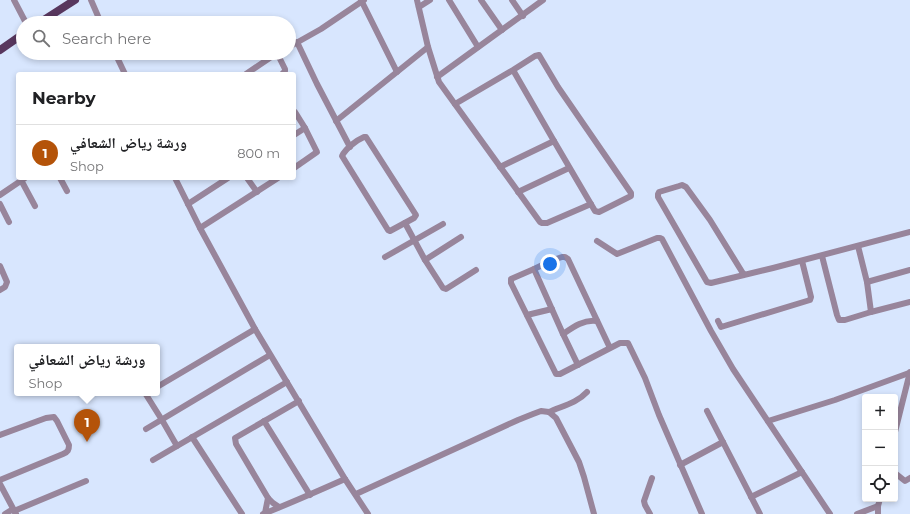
<!DOCTYPE html>
<meta charset="utf-8">
<style>
body{margin:0;font-family:Montserrat,"Noto Naskh Arabic",sans-serif;background:#f6f6f6;color:#202124}
.controls{position:absolute;right:12px;bottom:12px;display:grid;overflow:hidden;border-radius:4px;box-shadow:0 2px 6px #0003}
.controls button{width:36px;height:36px;display:grid;place-items:center;padding:0;border:0;border-bottom:1px solid #e0e0e0;background:#fff;color:#202124;font:20px sans-serif}
.you{position:absolute;left:550px;top:264px;width:14px;height:14px;margin:-10px;border:3px solid #fff;border-radius:50%;background:#1a73e8;box-shadow:0 0 0 6px #1a73e833}
.badge{display:grid;place-items:center;width:26px;height:26px;border-radius:50%;background:#b45309;color:#fff;font-size:13px;font-weight:700}
.pin{position:absolute;translate:-50% -33px;filter:drop-shadow(0 1px 2px #0008)}
.pin::after{content:'';position:absolute;top:21px;width:14px;height:12px;background:inherit;clip-path:polygon(0 0,100% 0,50% 100%)}
.popup{position:absolute;left:14px;top:344px;width:146px;height:52px;box-sizing:border-box;display:grid;place-content:center;border-radius:4px;background:#fff;filter:drop-shadow(0 1px 3px #0005);font-size:13px;white-space:nowrap;color:#757577}
.popup b{font-size:15px;color:#202124}
.popup::after{content:'';position:absolute;left:50%;top:100%;margin-left:-8px;border:8px solid transparent;border-top-color:#fff}
.list{margin:0;padding:0;list-style:none}
h2{display:flex;justify-content:space-between;align-items:center;height:52px;margin:0;padding:0 16px;font-size:17px}
h2 small{font-size:13px;font-weight:400;color:#757577}
.list li{display:grid;grid-template-columns:26px 1fr auto;gap:12px;align-items:center;box-sizing:border-box;height:56px;padding:0 16px;border-top:1px solid #e0e0e0}
.list b{display:block;font-size:15px;white-space:nowrap}
.list p{margin:0;font-size:13px;white-space:nowrap;color:#757577}
.list em{font-size:13px;font-style:normal;color:#757577}
.icon{flex:none;width:22px;height:22px;fill:none;stroke:currentColor;stroke-width:2;stroke-linecap:round;stroke-linejoin:round}
.map{position:relative;flex:none;width:910px;height:514px;overflow:hidden}
.search{position:absolute;background:#fff;box-shadow:0 2px 6px #0003;left:16px;top:16px;width:280px;height:44px;display:flex;align-items:center;gap:10px;box-sizing:border-box;padding:0 14px;border-radius:22px;color:#757577;font-size:15px}
.panel{position:absolute;background:#fff;box-shadow:0 2px 6px #0003;left:16px;top:72px;width:280px;height:108px;border-radius:4px}
.map>svg:first-child{display:block}
.lines{fill:none;stroke-linecap:round;stroke-linejoin:round}
.minor{stroke:#98859b;stroke-width:6}
.major{stroke:#58375e;stroke-width:8}
</style>
<div class="map">
<svg width="910" height="514" viewBox="0 0 910 514">
<rect width="100%" height="100%" fill="#d8e6fe"/>
<g class="lines">
<g class="minor">
<path d="M 14,0 L 26,23"/>
<path d="M 91,0 L 101,23"/>
<path d="M 361,0 L 397,72"/>
<path d="M 417,0 L 428,47 L 439,82 L 540,222 L 542,223 L 547,223 L 591,204"/>
<path d="M 449,0 L 478,47"/>
<path d="M 481,0 L 502,30"/>
<path d="M 512,0 L 523,16"/>
<path d="M 419,7 L 430,0"/>
<path d="M 297,42 L 317,84 L 350,147"/>
<path d="M 289,47 L 321,29 L 364,0"/>
<path d="M 115,53 L 125,74"/>
<path d="M 277,53 L 285,69 L 285,71 L 282,74"/>
<path d="M 246,74 L 277,53"/>
<path d="M 437,77 L 543,0"/>
<path d="M 455,104 L 513,70 L 535,56 L 539,55 L 558,87 L 631,193 L 631,196 L 599,212 L 595,211 L 554,141 L 513,70"/>
<path d="M 294,111 L 295,112 L 305,128 L 317,152 L 294,168"/>
<path d="M 336,121 L 428,47"/>
<path d="M 294,135 L 305,128"/>
<path d="M 364,137 L 366,137 L 416,215 L 414,218 L 390,231 L 388,230 L 342,156 C 346,148 357,140 364,137 Z"/>
<path d="M 500,167 L 554,141"/>
<path d="M 60,178 L 67,191"/>
<path d="M 175,178 L 200,228 L 255,329 L 345,479 L 368,514"/>
<path d="M 247,178 L 257,192"/>
<path d="M 21,180 L 35,206"/>
<path d="M 518,192 L 569,168"/>
<path d="M 0,195 L 25,178"/>
<path d="M 0,204 L 9,222"/>
<path d="M 188,204 L 228,178"/>
<path d="M 405,223 L 425,260 L 443,288 L 446,289 L 476,270"/>
<path d="M 200,228 L 278,178"/>
<path d="M 597,241 L 617,254 L 657,238 L 660,238 L 662,239 L 711,331 L 733,369 L 830,514"/>
<path d="M 858,246 L 867,282 L 871,312"/>
<path d="M 822,256 L 837,315 L 839,320 L 845,320 L 871,312 L 910,302"/>
<path d="M 385,257 L 443,224"/>
<path d="M 425,260 L 461,237"/>
<path d="M 0,266 L 7,282 L 5,287 L 0,290"/>
<path d="M 534,269 L 563,334 L 578,365"/>
<path d="M 744,275 L 710,220 L 686,187 L 682,185 L 679,186 L 659,192 L 658,194 L 658,197 L 707,282 L 711,283 L 773,268 L 910,232"/>
<path d="M 867,282 L 910,270"/>
<path d="M 527,315 L 552,309"/>
<path d="M 718,321 L 721,327 L 810,300 L 811,297 L 802,261"/>
<path d="M 563,334 C 573,327 584,319 597,321"/>
<path d="M 610,348 L 568,259 L 565,257 L 562,257 L 553,260 L 534,269 L 511,279 L 511,283 L 556,374 L 560,374 L 620,343 L 628,343 L 645,378 L 659,415 L 702,514"/>
<path d="M 157,387 L 255,329"/>
<path d="M 145,393 L 162,420 L 177,446"/>
<path d="M 707,411 L 760,514"/>
<path d="M 549,412 C 562,406 577,403 587,392"/>
<path d="M 264,421 L 310,495"/>
<path d="M 768,421 L 835,400 L 909,373"/>
<path d="M 146,429 L 270,355"/>
<path d="M 895,432 L 910,372"/>
<path d="M 0,435 L 46,418 L 54,417 L 57,421 L 69,445 C 69,450 68,452 63,454 L 0,480"/>
<path d="M 192,437 L 242,514"/>
<path d="M 153,460 L 287,382"/>
<path d="M 680,465 L 723,442"/>
<path d="M 895,473 L 905,481 L 910,478"/>
<path d="M 0,484 L 16,514"/>
<path d="M 356,494 L 518,420 L 533,414 L 541,411 L 549,412 L 556,418 L 579,462 L 584,477 L 594,514"/>
<path d="M 751,497 L 802,472"/>
<path d="M 279,507 L 273,503 L 268,498 L 236,444 L 235,438 L 299,401"/>
<path d="M 14,511 L 86,481"/>
<path d="M 265,513 L 268,498"/>
<path d="M 5,514 L 13,509"/>
<path d="M 263,514 C 291,503 318,491 345,479"/>
<path d="M 650,514 L 645,505 L 644,501 L 652,478"/>
<path d="M 857,514 L 878,506"/>
<path d="M 878,514 L 878,506 L 880,499"/>
</g>
<g class="major">
<path d="M 39,23 L 75,0"/>
<path d="M 0,50 L 23,34"/>
</g>
</g>
</svg>
<div class="controls">
<button>+</button>
<button>−</button>
<button><svg class="icon" aria-label="locate" viewBox="0 0 24 24"><circle cx="12" cy="12" r="6"/><path d="M12 2v4M12 18v4M2 12h4M18 12h4"/></svg></button>
</div>
<div class="you"></div>
<div class="pin badge" style="left:87px;top:442px">1</div>
<div class="popup"><b>ورشة رياض الشعافي</b>Shop</div>
<div class="search"><svg class="icon" aria-label="search" viewBox="0 0 24 24"><circle cx="10" cy="10" r="6"/><path d="M15 15l6 6"/></svg>Search here</div>
<section class="panel">
<h2>Nearby<small></small></h2>
<ul class="list">
<li><span class="badge">1</span><div><b>ورشة رياض الشعافي</b><p>Shop</p></div><em>800 m</em></li>
</ul>
</section>
</div>
